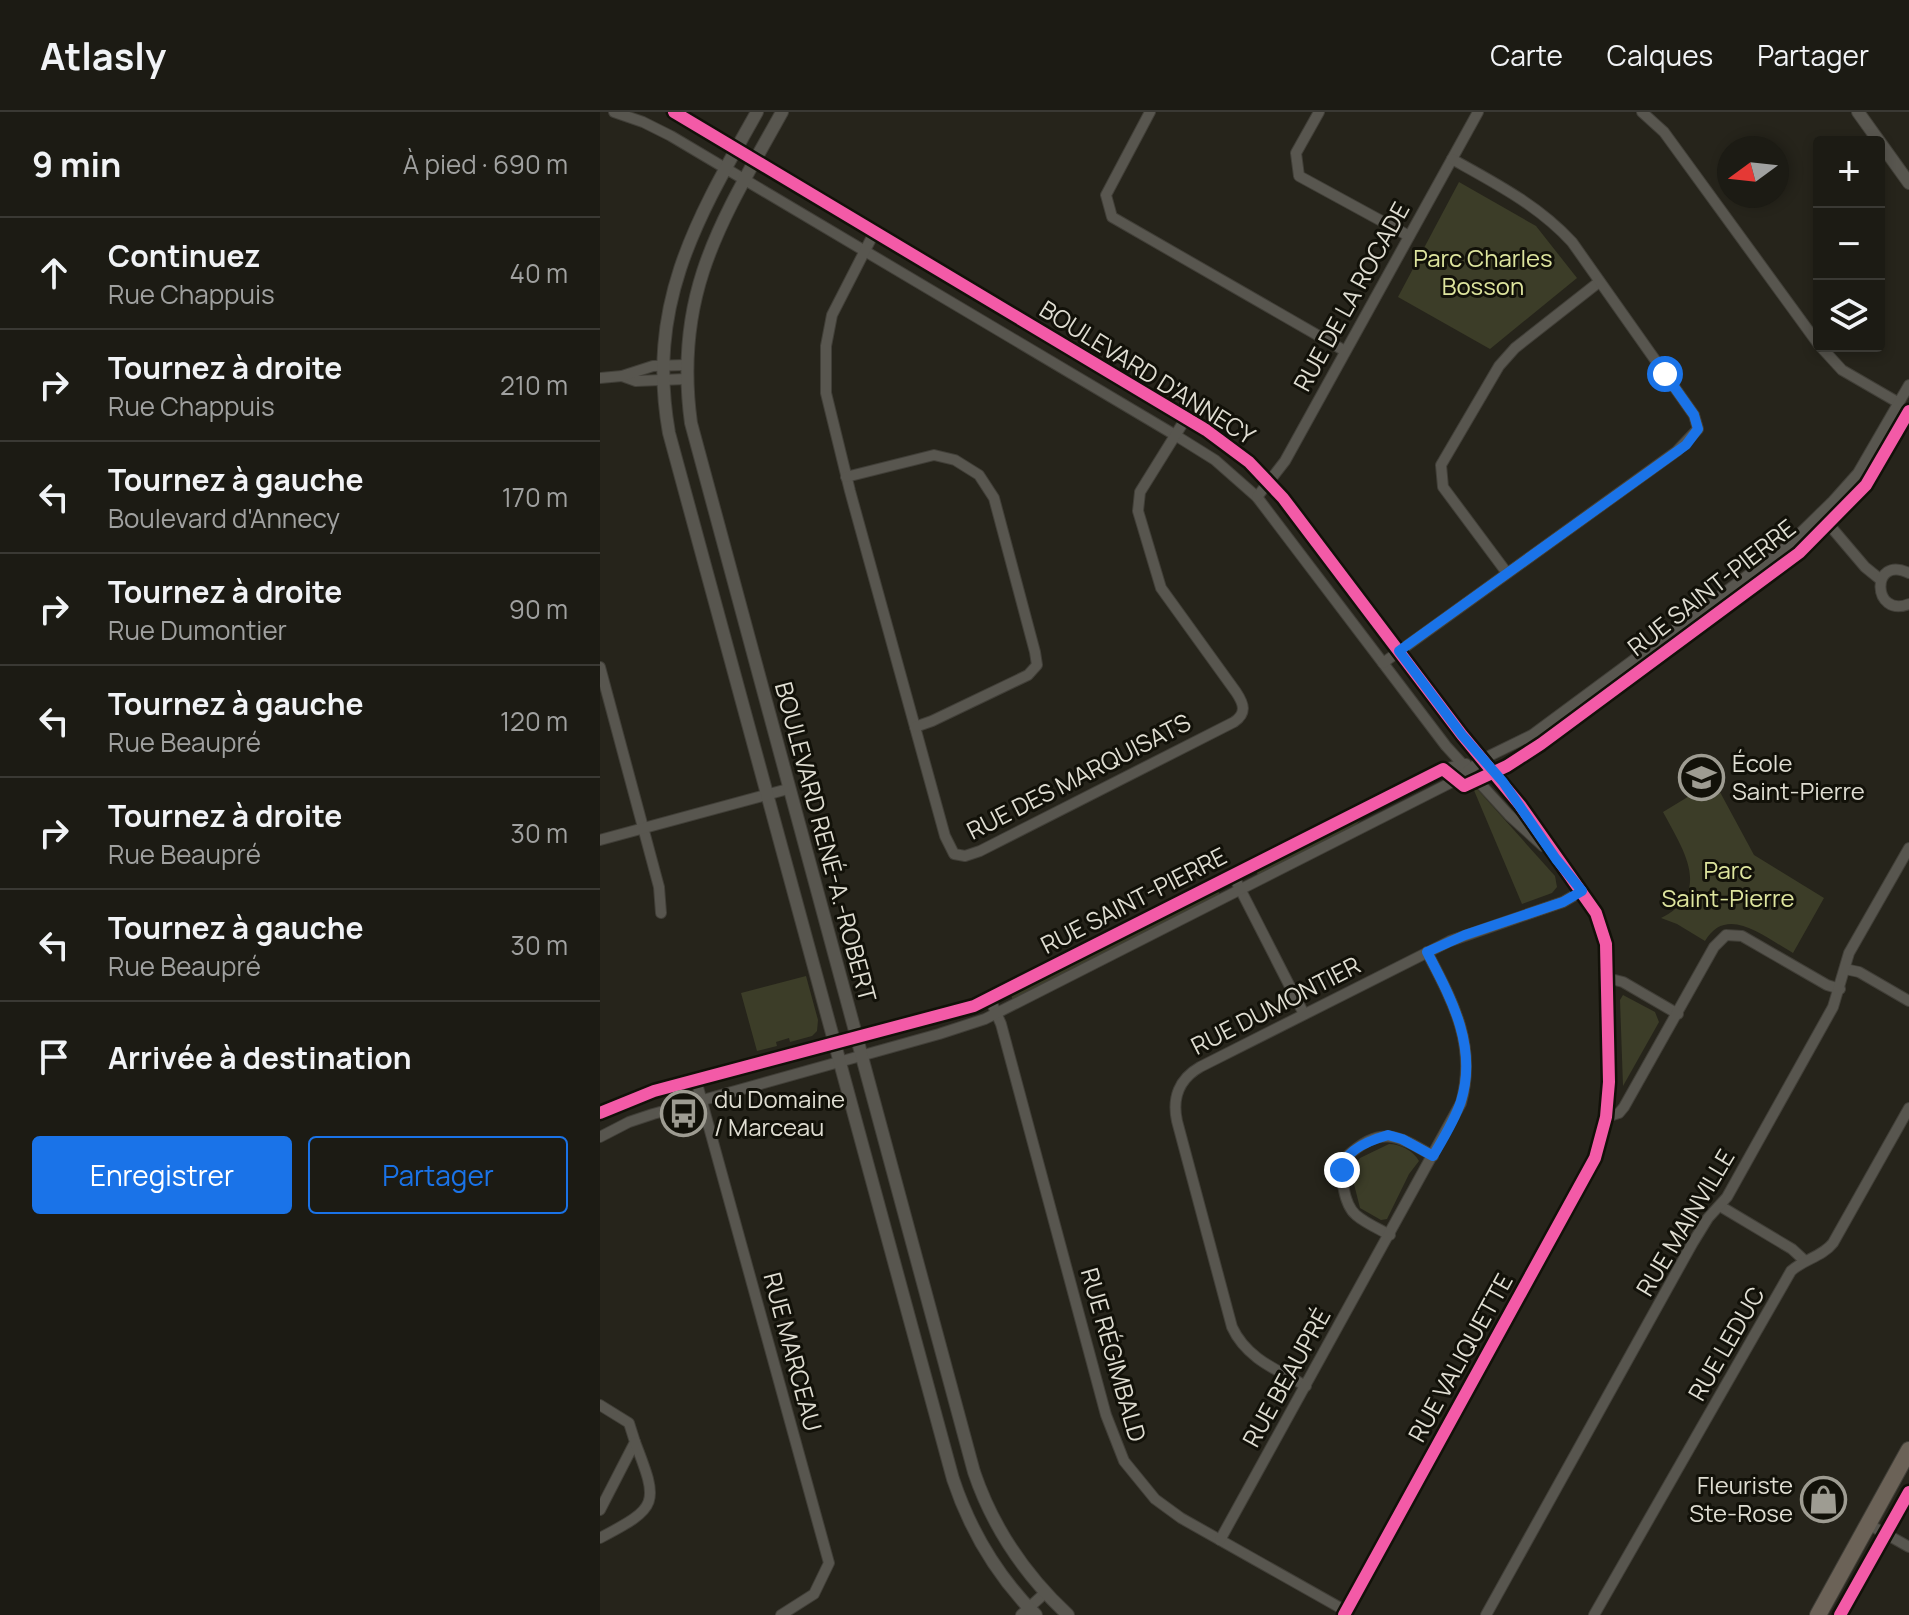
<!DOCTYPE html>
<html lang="fr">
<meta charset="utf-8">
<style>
body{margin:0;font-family:Manrope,sans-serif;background:#25241d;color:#f1f3f6}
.controls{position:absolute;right:24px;top:24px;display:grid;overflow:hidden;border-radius:8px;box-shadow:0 4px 12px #0003}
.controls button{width:72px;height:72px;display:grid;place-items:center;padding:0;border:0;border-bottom:2px solid #3a3934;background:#1c1b14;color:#f1f3f6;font:40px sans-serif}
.compass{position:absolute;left:1117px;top:24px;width:72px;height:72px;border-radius:50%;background:#1c1b14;box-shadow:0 4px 12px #0003;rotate:255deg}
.stop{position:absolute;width:24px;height:24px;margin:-18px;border:6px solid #1a73e8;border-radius:50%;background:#fff}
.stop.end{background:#1a73e8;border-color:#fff;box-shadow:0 2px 8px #0008}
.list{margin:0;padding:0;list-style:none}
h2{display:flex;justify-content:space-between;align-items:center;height:104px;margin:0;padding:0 32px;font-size:34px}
h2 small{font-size:26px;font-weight:400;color:#a0a1a0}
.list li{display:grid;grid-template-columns:52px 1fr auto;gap:24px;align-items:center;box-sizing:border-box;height:112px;padding:0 32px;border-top:2px solid #3a3934}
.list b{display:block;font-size:30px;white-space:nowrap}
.list p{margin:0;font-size:26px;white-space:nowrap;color:#a0a1a0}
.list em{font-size:26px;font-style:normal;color:#a0a1a0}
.actions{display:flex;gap:16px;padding:24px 32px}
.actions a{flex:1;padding:18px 0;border:2px solid #1a73e8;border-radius:8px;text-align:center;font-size:28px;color:#1a73e8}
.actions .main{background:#1a73e8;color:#fff}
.icon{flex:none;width:44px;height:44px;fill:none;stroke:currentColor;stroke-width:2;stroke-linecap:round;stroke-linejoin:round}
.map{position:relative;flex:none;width:1309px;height:1503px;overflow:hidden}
header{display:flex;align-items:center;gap:48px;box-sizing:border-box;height:112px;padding:0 40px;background:#1c1b14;border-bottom:2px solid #3a3934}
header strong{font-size:38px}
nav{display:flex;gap:44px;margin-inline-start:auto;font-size:28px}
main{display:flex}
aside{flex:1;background:#1c1b14}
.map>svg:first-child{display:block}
.green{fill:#3c3d28}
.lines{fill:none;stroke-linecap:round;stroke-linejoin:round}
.minor-casing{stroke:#413f38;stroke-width:12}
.tertiary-casing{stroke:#413f38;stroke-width:14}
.primary-casing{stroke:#413f38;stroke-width:18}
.minor{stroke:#58564f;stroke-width:10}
.tertiary{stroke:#58564f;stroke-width:12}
.primary{stroke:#6b6257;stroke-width:16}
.cycleway-casing{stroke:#121109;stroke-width:17}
.cycleway{stroke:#f35aa7;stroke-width:12}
.route{stroke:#1a73e8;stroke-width:10}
.labels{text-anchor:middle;stroke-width:6;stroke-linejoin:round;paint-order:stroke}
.park-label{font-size:24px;fill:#dee59e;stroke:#121109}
.street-label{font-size:24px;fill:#dfddd2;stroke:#121109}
.poi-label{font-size:24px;fill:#dfddd2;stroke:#121109;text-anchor:start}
</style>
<header>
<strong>Atlasly</strong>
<nav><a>Carte</a><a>Calques</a><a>Partager</a></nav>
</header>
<main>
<aside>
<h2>9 min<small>À pied · 690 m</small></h2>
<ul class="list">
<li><svg class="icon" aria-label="ahead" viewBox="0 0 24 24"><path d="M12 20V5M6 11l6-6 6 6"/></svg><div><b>Continuez</b><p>Rue Chappuis</p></div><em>40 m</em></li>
<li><svg class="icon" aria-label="right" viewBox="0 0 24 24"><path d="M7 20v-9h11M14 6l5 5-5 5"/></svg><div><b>Tournez à droite</b><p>Rue Chappuis</p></div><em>210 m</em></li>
<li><svg class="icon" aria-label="left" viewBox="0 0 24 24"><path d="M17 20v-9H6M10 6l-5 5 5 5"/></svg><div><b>Tournez à gauche</b><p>Boulevard d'Annecy</p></div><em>170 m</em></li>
<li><svg class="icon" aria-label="right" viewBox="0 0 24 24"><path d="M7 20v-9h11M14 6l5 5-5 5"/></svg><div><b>Tournez à droite</b><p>Rue Dumontier</p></div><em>90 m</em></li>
<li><svg class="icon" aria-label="left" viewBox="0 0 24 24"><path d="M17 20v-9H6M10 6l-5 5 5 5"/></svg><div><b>Tournez à gauche</b><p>Rue Beaupré</p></div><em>120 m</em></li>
<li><svg class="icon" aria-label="right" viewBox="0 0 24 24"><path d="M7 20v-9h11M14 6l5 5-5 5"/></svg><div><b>Tournez à droite</b><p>Rue Beaupré</p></div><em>30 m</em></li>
<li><svg class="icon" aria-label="left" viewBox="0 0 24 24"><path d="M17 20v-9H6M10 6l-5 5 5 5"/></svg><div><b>Tournez à gauche</b><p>Rue Beaupré</p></div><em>30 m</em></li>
<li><svg class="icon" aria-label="arrive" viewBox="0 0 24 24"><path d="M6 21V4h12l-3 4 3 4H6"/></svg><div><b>Arrivée à destination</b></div></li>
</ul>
<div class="actions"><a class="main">Enregistrer</a><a>Partager</a></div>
</aside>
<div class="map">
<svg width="1309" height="1503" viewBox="0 0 1309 1503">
<rect width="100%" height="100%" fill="#26241b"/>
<g class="green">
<path d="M 859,70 L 936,114 L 977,166 L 890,237 L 798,185 Z"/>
<path d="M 1114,669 L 1154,743 L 1224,786 L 1193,841 C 1166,826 1127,791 1105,829 L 1077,812 L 1061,806 C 1114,780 1082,736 1063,700 Z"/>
<path d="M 873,676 L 878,678 L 955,764 L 957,775 L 952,781 L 922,792 Z"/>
<path d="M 773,697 L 752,716 L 658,763 L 655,757 Z"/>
<path d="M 617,777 L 620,783 L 413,888 L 410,881 Z"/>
<path d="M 206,864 L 218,908 L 217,919 L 212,924 L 190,930 L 189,926 L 176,930 L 177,934 L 157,939 L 141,881 Z"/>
<path d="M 1023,883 L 1055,900 L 1059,910 L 1023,974 L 1020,888 Z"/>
<path d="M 789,1032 C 800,1032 814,1039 819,1049 L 809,1062 L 787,1107 L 781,1108 L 760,1096 L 751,1060 L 760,1046 Z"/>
</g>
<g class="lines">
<defs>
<g id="minor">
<path d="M 14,0 L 43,10 L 71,24 L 575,323 L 615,348 L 657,385 L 846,634 L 909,703 L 943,734"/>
<path d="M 74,0 L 606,318 L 649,350 L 683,386 L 862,623 L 920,693 L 996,801 L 1006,832 L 1009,970 L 1006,1005 L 995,1046 L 744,1503"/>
<path d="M 550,0 L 506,83 L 512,105 L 745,239"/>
<path d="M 719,0 L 696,41 L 699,64 L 809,124"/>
<path d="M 1042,0 L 1064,20 L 1219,233"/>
<path d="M 275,119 L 232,203 L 226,234 L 226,281 L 250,379 L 345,724 L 354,742 L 365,744 L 380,739 L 634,610 C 647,601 644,592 636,580 L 561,476 L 538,399 L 540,380 L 586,306"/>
<path d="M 1220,234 L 1242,258 L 1299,291"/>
<path d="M 22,264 L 36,269 L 86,267"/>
<path d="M 0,266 L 22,264 L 53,254 L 85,253"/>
<path d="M 246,365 L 334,343 L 355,348 L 379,363 L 394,386 L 435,540 L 437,553 L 428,563 L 332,609 L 315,615"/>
<path d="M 657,385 L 685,349 L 878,0"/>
<path d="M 1220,402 L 1265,455 L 1281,468"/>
<path d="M 907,461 L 843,375 L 841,353 L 899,254 L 915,236 L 999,170"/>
<path d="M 1309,461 C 1270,442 1272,507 1309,492"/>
<path d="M 783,551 L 1077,339 L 1098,317 L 1094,303 L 972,130 C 938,93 895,71 852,47"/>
<path d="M 0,555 L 59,775 L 61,801"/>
<path d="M 0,728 L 188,677"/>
<path d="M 633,763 L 704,902"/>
<path d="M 1245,857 L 1259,860 L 1309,889"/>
<path d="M 1007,866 L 1023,870 L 1078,902"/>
<path d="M 390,887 L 401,912 L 506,1303 L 524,1349 L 555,1387 L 581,1406 L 746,1499"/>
<path d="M 96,968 L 229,1451 L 214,1482 L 181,1503"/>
<path d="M 0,1001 L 54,979 L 374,894 L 843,657 L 866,652"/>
<path d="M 1006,1005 L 1019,1001 L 1024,995 L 1114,835 L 1126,823 L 1142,824 L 1227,873 L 1240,877"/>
<path d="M 0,1025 L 29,1010 L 53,1002 L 339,922 L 385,907 L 856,668 L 883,647 L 932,623 L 1186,435 L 1233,389 L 1258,361 L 1309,273"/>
<path d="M 1120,1094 L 1192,1137 L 1205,1149"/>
<path d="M 790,1123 C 779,1117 765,1111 756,1103 C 744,1093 739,1061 744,1047 C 780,1013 796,1022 833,1044"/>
<path d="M 706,1274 C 677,1258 646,1246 632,1215 L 577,1009 C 572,986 579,967 600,955 L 850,829 L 963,790 L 982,779"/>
<path d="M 0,1293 L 29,1311 L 35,1330 L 0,1398"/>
<path d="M 1268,1412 L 1309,1435"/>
<path d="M 0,1426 C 59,1395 59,1392 35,1330"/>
<path d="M 620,1428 L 861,991 C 877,933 853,890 827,840"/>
<path d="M 421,1503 L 445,1481"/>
<path d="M 886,1503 L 1092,1132 L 1108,1106 L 1127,1085 L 1233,895 L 1249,841 L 1309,736"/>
<path d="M 994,1503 L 1191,1159 C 1204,1147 1222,1145 1233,1131 L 1309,996"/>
</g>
<g id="tertiary">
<path d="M 157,0 C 96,108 46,192 69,321 L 353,1367 C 370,1418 398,1465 436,1503"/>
<path d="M 182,0 C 122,108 73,181 91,311 L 374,1360 C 393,1416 425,1463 468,1503"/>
<path d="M 1258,0 L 1309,71"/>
</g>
<path id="primary" d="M 1218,1503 L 1309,1338"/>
</defs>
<use href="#minor" class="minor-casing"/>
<use href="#tertiary" class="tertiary-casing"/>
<use href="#primary" class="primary-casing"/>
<use href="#minor" class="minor"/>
<use href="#tertiary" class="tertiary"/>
<use href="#primary" class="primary"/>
<defs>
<g id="cycleway">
<path d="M 74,0 L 606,318 L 649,350 L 683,386 L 862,623 L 920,693 L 996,801 L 1006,832 L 1009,970 L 1006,1005 L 995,1046 L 744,1503"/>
<path d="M 0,1001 L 54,979 L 374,894 L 843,657 L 864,674 L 907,654 L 941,632 L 1199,441 L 1266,373 L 1309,299"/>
<path d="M 1240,1503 L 1309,1380"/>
</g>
</defs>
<use href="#cycleway" class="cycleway-casing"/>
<use href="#cycleway" class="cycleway"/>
</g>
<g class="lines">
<path class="route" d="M 742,1058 C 743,1038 771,1028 788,1023 L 802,1027 L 833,1044 C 843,1027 855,1008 861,989 C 878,935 851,886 827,840 L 865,823 L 963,790 L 982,779 L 956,747 L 903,670 L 862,623 L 799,539 L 1086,333 L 1098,317 L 1094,303 L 1065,262"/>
</g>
<defs>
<symbol id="school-ring" viewBox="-11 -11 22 22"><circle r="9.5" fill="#121109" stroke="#9e9c92" stroke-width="1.5"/><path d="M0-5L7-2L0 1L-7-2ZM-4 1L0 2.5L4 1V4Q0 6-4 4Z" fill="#9e9c92"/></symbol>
<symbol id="bus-ring" viewBox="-11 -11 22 22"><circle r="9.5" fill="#121109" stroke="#9e9c92" stroke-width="1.5"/><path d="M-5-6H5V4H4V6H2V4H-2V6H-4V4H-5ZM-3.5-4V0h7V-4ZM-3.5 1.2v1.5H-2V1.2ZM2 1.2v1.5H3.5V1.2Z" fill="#9e9c92"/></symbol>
<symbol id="shop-ring" viewBox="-11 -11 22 22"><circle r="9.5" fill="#121109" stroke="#9e9c92" stroke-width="1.5"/><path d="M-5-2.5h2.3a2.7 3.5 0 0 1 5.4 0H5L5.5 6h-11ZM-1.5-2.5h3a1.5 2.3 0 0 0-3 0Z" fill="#9e9c92"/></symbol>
</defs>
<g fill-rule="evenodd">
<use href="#school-ring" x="1076" y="640" width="51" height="51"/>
<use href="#bus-ring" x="58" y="976" width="51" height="51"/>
<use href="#shop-ring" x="1198" y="1362" width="51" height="51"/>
</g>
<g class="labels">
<g class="park-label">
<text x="883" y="155">Parc Charles<tspan x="883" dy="28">Bosson</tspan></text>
<text x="1128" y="767">Parc<tspan x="1128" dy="28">Saint-Pierre</tspan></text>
</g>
<g class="street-label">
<text transform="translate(752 185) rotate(-61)" y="8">RUE DE LA ROCADE</text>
<text transform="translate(547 261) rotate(32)" y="8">BOULEVARD D'ANNECY</text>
<text transform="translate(1112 476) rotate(-38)" y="8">RUE SAINT-PIERRE</text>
<text transform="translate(479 665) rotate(-27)" y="8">RUE DES MARQUISATS</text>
<text transform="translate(225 730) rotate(75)" y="8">BOULEVARD RENÉ-A.-ROBERT</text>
<text transform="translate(534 789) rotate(-27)" y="8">RUE SAINT-PIERRE</text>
<text transform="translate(676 894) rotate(-27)" y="8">RUE DUMONTIER</text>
<text transform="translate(1086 1111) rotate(-59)" y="8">RUE MAINVILLE</text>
<text transform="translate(1127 1232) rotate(-60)" y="8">RUE LEDUC</text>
<text transform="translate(192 1240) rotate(75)" y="8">RUE MARCEAU</text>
<text transform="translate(513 1243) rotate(74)" y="8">RUE RÉGIMBALD</text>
<text transform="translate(861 1246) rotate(-61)" y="8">RUE VALIQUETTE</text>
<text transform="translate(687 1266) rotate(-61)" y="8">RUE BEAUPRÉ</text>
</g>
<g class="poi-label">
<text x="1132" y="660">École<tspan x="1132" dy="28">Saint-Pierre</tspan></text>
<text x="114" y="996">du Domaine<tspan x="114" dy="28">/ Marceau</tspan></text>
<text x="1193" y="1382" text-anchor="end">Fleuriste<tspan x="1193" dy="28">Ste-Rose</tspan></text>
</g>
</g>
</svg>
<div class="controls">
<button>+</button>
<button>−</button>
<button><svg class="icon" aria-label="layers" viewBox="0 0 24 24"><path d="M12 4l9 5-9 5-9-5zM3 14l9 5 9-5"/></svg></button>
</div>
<svg class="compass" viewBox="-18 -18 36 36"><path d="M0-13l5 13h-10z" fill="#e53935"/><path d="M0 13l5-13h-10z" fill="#a0a1a0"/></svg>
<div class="stop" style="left:1065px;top:262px"></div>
<div class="stop end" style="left:742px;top:1058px"></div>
</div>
</main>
